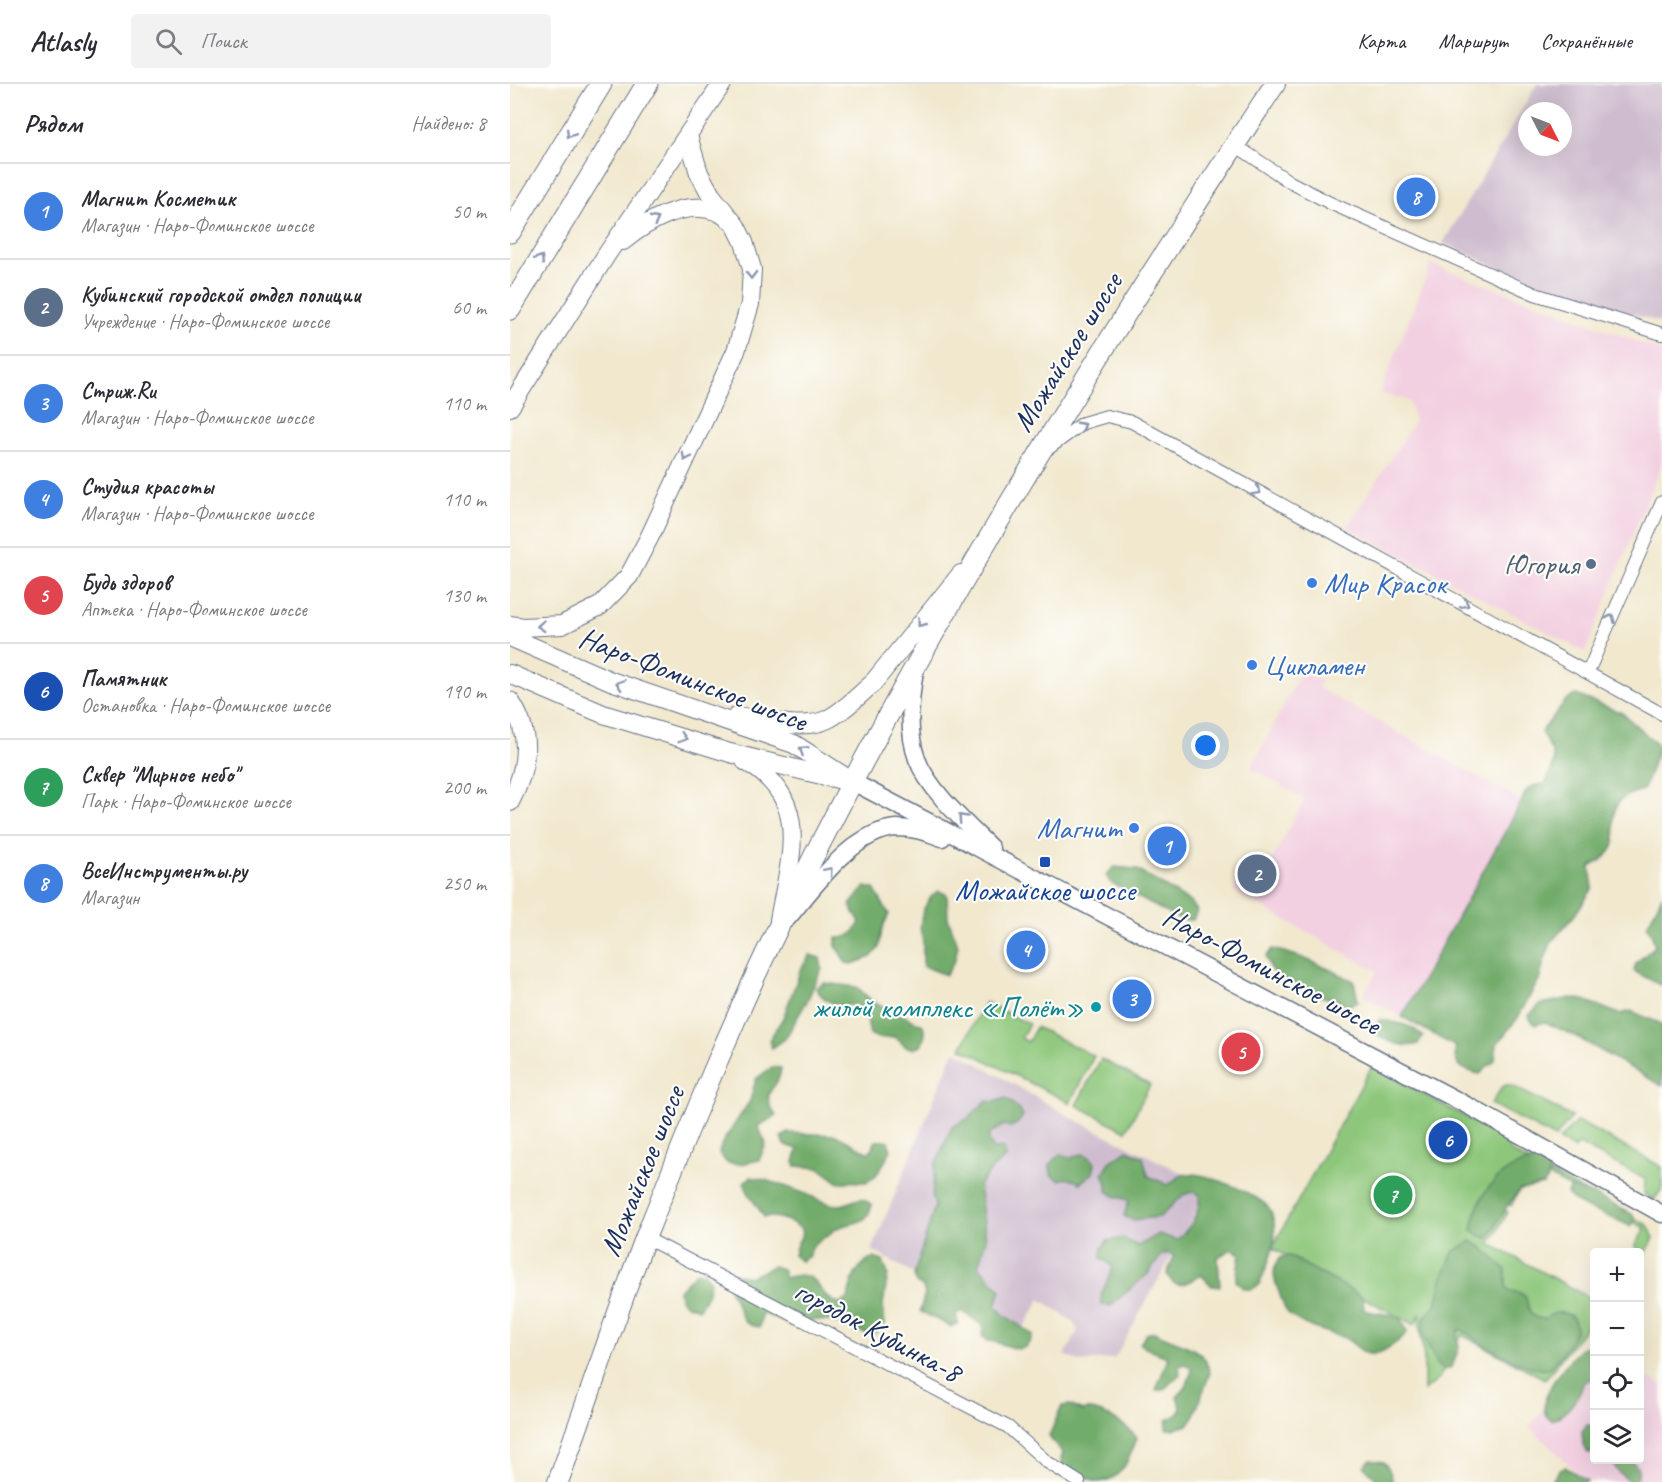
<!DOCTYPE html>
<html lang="ru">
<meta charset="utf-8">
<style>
body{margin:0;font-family:Caveat,sans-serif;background:#f2f2f3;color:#2b2b33}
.controls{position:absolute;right:18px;bottom:18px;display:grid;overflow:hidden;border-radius:6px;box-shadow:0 6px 24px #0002}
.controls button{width:54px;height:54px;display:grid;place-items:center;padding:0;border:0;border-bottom:2px solid #e1e1e2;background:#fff;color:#2b2b33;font:30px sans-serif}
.compass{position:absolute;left:1008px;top:18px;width:54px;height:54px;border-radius:50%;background:#fff;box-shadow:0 6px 24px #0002;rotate:132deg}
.you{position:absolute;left:696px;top:662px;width:21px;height:21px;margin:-15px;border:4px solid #fff;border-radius:50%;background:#1a73e8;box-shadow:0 0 0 9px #1a73e833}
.badge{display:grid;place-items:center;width:39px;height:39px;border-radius:50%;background:#d1495b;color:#fff;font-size:20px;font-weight:700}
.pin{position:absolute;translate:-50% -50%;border:3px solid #fff;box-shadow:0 2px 6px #0006}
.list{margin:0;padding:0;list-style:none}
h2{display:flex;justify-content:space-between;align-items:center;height:78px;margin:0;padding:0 24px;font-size:26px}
h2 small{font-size:20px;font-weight:400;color:#7c7c81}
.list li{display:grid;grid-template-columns:39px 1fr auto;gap:18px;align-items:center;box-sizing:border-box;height:96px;padding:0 24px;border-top:2px solid #e1e1e2}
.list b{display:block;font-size:22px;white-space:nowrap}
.list p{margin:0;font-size:20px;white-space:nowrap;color:#7c7c81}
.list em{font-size:20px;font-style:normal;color:#7c7c81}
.icon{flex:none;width:33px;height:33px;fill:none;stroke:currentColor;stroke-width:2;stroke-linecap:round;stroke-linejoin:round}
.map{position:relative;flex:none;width:1152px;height:1398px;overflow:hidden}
header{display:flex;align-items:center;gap:36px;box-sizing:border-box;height:84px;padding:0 30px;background:#fff;border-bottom:2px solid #e1e1e2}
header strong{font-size:28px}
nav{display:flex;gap:33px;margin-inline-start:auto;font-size:21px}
.search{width:420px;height:54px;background:#f2f2f3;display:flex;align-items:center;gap:15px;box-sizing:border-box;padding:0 21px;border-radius:6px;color:#7c7c81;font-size:22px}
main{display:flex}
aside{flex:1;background:#fff}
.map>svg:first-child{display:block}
.built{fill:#f2cfe1}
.industrial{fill:#cfbdcf;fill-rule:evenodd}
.green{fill:#8ec77b;stroke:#547b6c;stroke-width:1.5}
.forest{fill:#72ac6b;stroke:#466e64;stroke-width:1.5}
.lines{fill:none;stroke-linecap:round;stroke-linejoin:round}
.minor-casing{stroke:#667085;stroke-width:14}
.tertiary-casing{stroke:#667085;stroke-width:19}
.secondary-casing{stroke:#667085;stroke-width:20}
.primary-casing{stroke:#667085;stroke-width:22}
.trunk-casing{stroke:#667085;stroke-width:23}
.minor{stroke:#fff;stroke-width:12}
.tertiary{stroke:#fff;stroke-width:16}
.secondary{stroke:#fff;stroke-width:18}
.primary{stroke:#fff;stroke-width:20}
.trunk{stroke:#fff;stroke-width:21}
.oneway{stroke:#8d97ae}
.service-dot{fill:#5c6f8a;stroke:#fdfcf7;stroke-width:2}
.shop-dot{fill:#3f7fe0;stroke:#fdfcf7;stroke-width:2}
.transit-dot{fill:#1a4fb4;stroke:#fdfcf7;stroke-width:2}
.culture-dot{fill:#0f9aa8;stroke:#fdfcf7;stroke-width:2}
.labels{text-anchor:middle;stroke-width:4.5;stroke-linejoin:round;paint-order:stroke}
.street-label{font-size:30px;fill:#1b2f5e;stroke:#fdfcf7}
.service-label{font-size:30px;fill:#4e5e75;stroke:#fdfcf7;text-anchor:end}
.shop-label{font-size:30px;fill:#366cbe;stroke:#fdfcf7;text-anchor:start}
.transit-label{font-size:30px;fill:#164399;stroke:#fdfcf7}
.culture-label{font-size:30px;fill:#0d838f;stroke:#fdfcf7;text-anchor:end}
</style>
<header>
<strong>Atlasly</strong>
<div class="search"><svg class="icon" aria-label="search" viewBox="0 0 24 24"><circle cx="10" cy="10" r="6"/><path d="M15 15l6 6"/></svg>Поиск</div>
<nav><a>Карта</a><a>Маршрут</a><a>Сохранённые</a></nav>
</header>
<main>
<aside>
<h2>Рядом<small>Найдено: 8</small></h2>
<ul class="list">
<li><span class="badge" style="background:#3f7fe0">1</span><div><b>Магнит Косметик</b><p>Магазин · Наро-Фоминское шоссе</p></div><em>50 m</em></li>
<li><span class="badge" style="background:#5c6f8a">2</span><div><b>Кубинский городской отдел полиции</b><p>Учреждение · Наро-Фоминское шоссе</p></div><em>60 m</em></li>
<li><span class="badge" style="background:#3f7fe0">3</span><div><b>Стриж.Ru</b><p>Магазин · Наро-Фоминское шоссе</p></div><em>110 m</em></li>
<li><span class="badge" style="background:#3f7fe0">4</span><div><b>Студия красоты</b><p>Магазин · Наро-Фоминское шоссе</p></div><em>110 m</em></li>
<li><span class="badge" style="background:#e0444e">5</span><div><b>Будь здоров</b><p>Аптека · Наро-Фоминское шоссе</p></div><em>130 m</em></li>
<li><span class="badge" style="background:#1a4fb4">6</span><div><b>Памятник</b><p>Остановка · Наро-Фоминское шоссе</p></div><em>190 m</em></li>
<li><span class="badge" style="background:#2e9e5b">7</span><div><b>Сквер &quot;Мирное небо&quot;</b><p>Парк · Наро-Фоминское шоссе</p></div><em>200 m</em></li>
<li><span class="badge" style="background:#3f7fe0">8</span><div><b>ВсеИнструменты.ру</b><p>Магазин</p></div><em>250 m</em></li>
</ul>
</aside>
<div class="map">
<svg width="1152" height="1398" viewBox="0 0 1152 1398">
<rect width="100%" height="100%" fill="#fdfcf7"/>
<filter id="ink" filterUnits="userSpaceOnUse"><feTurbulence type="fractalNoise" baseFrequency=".0167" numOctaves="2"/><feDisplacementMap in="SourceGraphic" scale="12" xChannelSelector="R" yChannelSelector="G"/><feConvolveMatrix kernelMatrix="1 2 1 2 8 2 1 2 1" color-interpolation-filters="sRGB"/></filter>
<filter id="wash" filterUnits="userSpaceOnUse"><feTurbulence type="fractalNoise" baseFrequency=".008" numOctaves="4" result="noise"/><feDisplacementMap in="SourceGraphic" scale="24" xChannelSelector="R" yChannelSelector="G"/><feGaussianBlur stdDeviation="1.35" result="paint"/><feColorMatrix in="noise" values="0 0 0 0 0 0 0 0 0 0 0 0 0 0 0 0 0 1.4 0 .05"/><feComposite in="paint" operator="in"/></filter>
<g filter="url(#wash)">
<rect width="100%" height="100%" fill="#f1e8ce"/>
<g class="built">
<path d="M 921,180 L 1152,267 L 1152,379 L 1075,568 L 837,443 L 905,337 L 899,317 L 870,309 Z"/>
<path d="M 792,587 L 811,597 L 808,604 L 1012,717 L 892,933 L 853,912 L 867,887 L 723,807 L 739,778 L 756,786 L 795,715 L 741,684 Z"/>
<path d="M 1084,1273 L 1084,1376 L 1130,1376 L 1130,1288 L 1152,1302 L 1152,1398 L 1077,1398 L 1019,1342 Z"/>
</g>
<g class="industrial">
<path d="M 1027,0 L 1152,0 L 1152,239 L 1033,203 L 933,159 ZM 1017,27 L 1053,27 L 1053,63 L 1017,63 Z"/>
<path d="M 446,967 L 562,1034 L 700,1103 L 605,1274 L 569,1278 L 555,1271 L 568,1246 L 561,1236 L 530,1215 L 511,1249 L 362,1166 L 441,974 Z"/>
</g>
<g class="green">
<path d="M 475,918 L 519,940 L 511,954 L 518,958 L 526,943 L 584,972 L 560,1019 L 451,964 Z"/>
<path d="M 591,975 L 640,1001 L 616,1047 L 566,1021 Z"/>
<path d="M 862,982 L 1003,1059 L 999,1067 L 1138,1141 L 1144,1154 L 1130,1180 L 1130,1167 L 1125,1163 L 1135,1144 L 1022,1083 L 1001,1122 L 976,1108 L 973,1115 L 998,1128 L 980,1160 L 1084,1216 L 1084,1233 L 1035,1295 L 952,1251 L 928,1296 L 914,1307 L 914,1274 L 909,1237 L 911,1229 L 904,1241 L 762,1164 Z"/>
<path d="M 996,1001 L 1001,1001 L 1062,1033 L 1045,1054 L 981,1020 L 992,1003 Z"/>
<path d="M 1067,1037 L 1152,1083 L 1152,1105 L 1144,1116 L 1134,1110 L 1135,1095 L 1069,1060 L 1065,1065 L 1049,1056 Z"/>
</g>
<g class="forest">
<path d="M 1066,611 L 1112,629 L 1149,662 L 1134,705 C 1126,709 1114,710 1109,718 C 1092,743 1125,759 1080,783 L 1083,804 L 1064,832 L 1042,857 L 1034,877 L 1030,894 L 1007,935 L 987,960 L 985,976 L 970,990 C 955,987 941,982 946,963 L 892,933 L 1012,717 C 1016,703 1021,701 1035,700 C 1049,673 1045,674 1031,648 L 1056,616 Z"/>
<path d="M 604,783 L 626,785 L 682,819 L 687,827 L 683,836 L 674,836 L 665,833 L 601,799 L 596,791 Z"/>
<path d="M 355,803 L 364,805 L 379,830 L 372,845 L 369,864 L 361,873 L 342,880 L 336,879 L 326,862 L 326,854 C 340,854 344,850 350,838 L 340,821 Z"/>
<path d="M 428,807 L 437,810 L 438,834 L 448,861 L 445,876 L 436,891 L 413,882 L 413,858 L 410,843 L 413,826 L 421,813 Z"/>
<path d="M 1152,811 L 1152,901 L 1150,901 L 1124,887 L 1126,879 L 1145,862 L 1141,848 L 1137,842 Z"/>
<path d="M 762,865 C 791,871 817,884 844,897 L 848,918 L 839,921 L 808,911 L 769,893 L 762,887 L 756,873 Z"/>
<path d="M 300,871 L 310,874 L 312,884 L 297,917 L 275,955 L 262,964 L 259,956 L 273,934 L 291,885 Z"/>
<path d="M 314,899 L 347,903 L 362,917 L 413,941 L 415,950 L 412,960 L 404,965 L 395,962 L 385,953 L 368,954 L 360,950 C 357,937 357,926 344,920 C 330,925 313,918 306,904 Z"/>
<path d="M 1061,914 L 1074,916 L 1109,930 L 1121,927 L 1152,940 L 1152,1002 L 1065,952 L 1035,938 L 1025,941 L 1018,932 L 1031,920 Z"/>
<path d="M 870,935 C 887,940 901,939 913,953 L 908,960 C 891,965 876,957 862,947 Z"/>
<path d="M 262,983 L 271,984 C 270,1007 247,1004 266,1032 L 248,1042 L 256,1060 L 249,1076 L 231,1080 L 217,1079 L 209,1069 L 212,1059 L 240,1017 L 246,995 Z"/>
<path d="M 496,1014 L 509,1025 L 513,1032 L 508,1039 L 501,1043 L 494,1041 L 480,1050 L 478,1056 L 484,1065 L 494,1064 L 496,1073 L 483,1084 L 469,1101 L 476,1155 L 468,1182 L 491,1206 L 486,1222 L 493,1230 L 523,1251 C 513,1278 497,1257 478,1257 L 472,1252 L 473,1242 L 452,1227 L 446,1230 L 448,1239 L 441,1243 L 410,1227 L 415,1210 L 413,1203 L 406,1199 L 404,1191 L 425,1121 L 422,1113 L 425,1081 L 442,1043 L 459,1034 L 476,1017 L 484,1018 Z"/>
<path d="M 279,1049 L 326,1051 L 359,1069 L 366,1057 L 378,1057 L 381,1066 C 376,1075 366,1098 354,1098 C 344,1098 339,1096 329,1099 L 309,1084 L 286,1082 L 284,1078 L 288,1065 L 275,1061 L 271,1053 Z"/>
<path d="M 617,1066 L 633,1073 L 638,1092 L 658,1101 C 664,1096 670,1091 677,1090 C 693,1087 753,1112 760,1126 C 772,1152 759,1177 749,1201 L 742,1205 L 734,1205 L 726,1197 L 730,1170 L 722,1165 L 708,1173 L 710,1203 L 702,1202 L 691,1191 C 678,1197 666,1210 657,1190 L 664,1172 L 657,1169 L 650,1173 L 639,1189 L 600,1222 L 592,1221 L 591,1211 L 603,1184 L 598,1178 L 591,1174 L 592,1164 L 597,1157 L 613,1154 L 628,1162 L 649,1150 L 667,1156 C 679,1145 692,1128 689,1110 L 682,1108 L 673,1111 L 650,1133 L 622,1136 L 614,1132 L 619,1116 L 604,1112 L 597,1107 L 597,1099 L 593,1089 L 600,1078 Z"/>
<path d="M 550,1070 L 561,1074 L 572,1070 L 580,1073 L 585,1079 L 583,1089 L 570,1099 C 562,1095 558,1093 549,1096 L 541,1091 L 540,1080 Z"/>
<path d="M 1030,1076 L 1039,1086 L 1038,1095 L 1033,1101 L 1010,1106 L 999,1119 L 978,1154 L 971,1152 L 962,1146 C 967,1108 991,1080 1030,1076 Z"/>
<path d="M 241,1093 C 260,1096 278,1103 296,1110 C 305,1114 317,1121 327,1121 C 344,1122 345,1107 362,1121 C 356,1145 340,1135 324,1146 C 318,1150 324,1149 317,1152 C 307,1158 302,1160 299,1172 L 291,1177 L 284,1172 L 286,1163 L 293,1148 C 286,1137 267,1132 254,1133 C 248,1122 236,1110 234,1098 Z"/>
<path d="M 1061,1104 L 1084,1111 L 1122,1130 L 1125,1136 L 1121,1143 C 1107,1134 1063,1123 1057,1109 Z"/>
<path d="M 961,1157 L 972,1163 L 996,1186 L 996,1202 L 999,1207 L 1008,1208 L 1015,1212 C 1021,1226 1016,1234 1035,1235 C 1044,1225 1065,1226 1066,1244 C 1066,1252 1045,1281 1037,1285 C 1024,1289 985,1267 972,1260 C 964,1255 958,1248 949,1245 L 947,1253 L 949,1264 L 942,1283 L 934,1286 L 928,1281 L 915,1256 L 912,1248 L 914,1234 L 926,1221 L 933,1192 L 943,1168 Z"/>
<path d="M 779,1172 L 847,1209 L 853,1215 L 854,1226 C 866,1230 877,1229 889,1233 L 898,1247 C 891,1256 871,1272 859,1270 C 850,1269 842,1256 832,1253 C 817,1248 783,1240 775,1225 C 772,1218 770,1210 767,1203 C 763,1192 762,1182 771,1173 Z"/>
<path d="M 364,1174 L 373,1177 L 378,1190 L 373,1221 L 375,1239 L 370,1246 L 362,1251 C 352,1250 346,1244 336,1241 C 319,1236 296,1233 281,1242 L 252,1229 L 250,1243 C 230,1241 233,1232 225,1217 C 221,1209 218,1203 215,1194 L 223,1190 L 241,1193 L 263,1182 L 272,1185 L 275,1194 C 313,1182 303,1212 330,1220 L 338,1215 C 341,1197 345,1181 364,1174 Z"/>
<path d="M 187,1187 L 195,1189 L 200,1197 L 198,1209 L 189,1225 L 177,1221 L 170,1215 L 169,1206 Z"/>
<path d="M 644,1248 C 658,1256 685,1262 694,1274 C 697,1278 698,1284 700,1289 L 683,1334 L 678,1341 L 664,1345 L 656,1345 L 657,1336 L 666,1332 L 671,1325 L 667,1313 L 676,1303 L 682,1286 L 676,1280 L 669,1282 L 670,1290 L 653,1306 L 646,1306 L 658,1274 C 648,1268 639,1268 630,1260 L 636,1250 Z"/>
<path d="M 1076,1262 L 1080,1263 L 1084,1267 L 1084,1299 L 1081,1295 L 1074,1298 C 1068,1315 1059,1329 1042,1336 C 1016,1325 1061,1269 1076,1262 Z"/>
<path d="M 560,1321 L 572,1327 C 586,1321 618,1342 627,1354 C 620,1373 612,1398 587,1398 C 581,1397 575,1392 570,1390 C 563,1387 558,1387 552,1383 L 551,1375 L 553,1370 C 549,1362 543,1359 539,1352 L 552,1322 Z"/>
<path d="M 1077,1341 L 1084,1342 L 1084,1368 L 1078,1369 L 1073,1362 L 1072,1347 Z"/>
<path d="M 860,1376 L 874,1378 L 879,1385 L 883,1398 L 864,1398 L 865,1393 L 854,1382 Z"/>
<path d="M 1100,1376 L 1121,1376 L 1128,1384 L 1128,1394 L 1121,1398 C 1111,1392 1105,1386 1100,1376 Z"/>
<path d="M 1055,1383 L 1076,1396 L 1077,1398 L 1041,1398 L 1050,1385 Z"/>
</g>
</g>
<g filter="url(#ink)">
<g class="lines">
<defs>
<g id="minor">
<path d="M 725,61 L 780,98 L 820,119 L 1025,210 L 1152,250"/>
<path d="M 535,367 L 573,339 L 597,332 L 622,338 L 1152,630"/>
<path d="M 1078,588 L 1152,418"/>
<path d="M 136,1154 L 498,1343 L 537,1378 L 569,1398"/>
</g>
<g id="tertiary">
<path d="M 405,587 C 400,615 397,648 407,675 C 419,707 457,740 481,764"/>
<path d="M 343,698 L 962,1024 L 1152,1130"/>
<path d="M 277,835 C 303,805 343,746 387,744 C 403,744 417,748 432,754"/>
</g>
<g id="secondary">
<path d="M 113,157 C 136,138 174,115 206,127 C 210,128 215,132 218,134"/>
<path d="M 0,323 L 97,170 L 212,0"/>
<path d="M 0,541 L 13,543 L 52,541 L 90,522 L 119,492 L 140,452 L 226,267 L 240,220 L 242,185 L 234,158 L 226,142 L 201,111 L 189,89 L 178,52"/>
<path d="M 0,553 L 101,597 L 284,660 L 343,698"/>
<path d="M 0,590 L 93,630 L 220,669 L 332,696"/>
<path d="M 0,617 C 22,649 18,684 0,718"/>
<path d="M 227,632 C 252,636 295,647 318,635 C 335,626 348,612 362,600 L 451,490"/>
<path d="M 235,677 C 303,715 280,774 269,836"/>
</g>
<path id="primary" d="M 48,1398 C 78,1316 105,1233 136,1152 C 177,1049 219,945 267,846 C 411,551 584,273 765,0"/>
<g id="trunk">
<path d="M 0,148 L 91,0"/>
<path d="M 0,225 L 137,0"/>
</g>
</defs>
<use href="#minor" class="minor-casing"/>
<use href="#tertiary" class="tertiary-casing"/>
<use href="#secondary" class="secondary-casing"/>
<use href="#primary" class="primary-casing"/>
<use href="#trunk" class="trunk-casing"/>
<use href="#minor" class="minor"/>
<use href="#tertiary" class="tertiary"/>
<use href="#secondary" class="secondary"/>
<use href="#primary" class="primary"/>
<use href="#trunk" class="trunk"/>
</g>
<defs><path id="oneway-chevron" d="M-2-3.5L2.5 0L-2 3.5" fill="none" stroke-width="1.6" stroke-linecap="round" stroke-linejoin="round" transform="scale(1.5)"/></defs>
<g class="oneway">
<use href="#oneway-chevron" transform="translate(60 50) rotate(122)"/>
<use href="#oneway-chevron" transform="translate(145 136) rotate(-28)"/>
<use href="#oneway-chevron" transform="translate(30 175) rotate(-59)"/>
<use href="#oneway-chevron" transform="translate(241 191) rotate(89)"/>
<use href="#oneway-chevron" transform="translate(572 342) rotate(-28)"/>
<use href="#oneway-chevron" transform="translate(176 373) rotate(115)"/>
<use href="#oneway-chevron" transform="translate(747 407) rotate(29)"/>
<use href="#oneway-chevron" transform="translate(955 520) rotate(29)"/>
<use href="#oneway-chevron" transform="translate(1101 534) rotate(-66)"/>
<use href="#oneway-chevron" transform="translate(411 539) rotate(129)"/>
<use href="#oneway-chevron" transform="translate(31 542) rotate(177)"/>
<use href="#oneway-chevron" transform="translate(110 600) rotate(-161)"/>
<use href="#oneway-chevron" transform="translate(173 654) rotate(17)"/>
<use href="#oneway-chevron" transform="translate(293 666) rotate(-147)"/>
<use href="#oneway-chevron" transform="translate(452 734) rotate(-134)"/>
<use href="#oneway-chevron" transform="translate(319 787) rotate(-49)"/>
</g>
</g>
<circle class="service-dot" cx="1081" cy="480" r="6"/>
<g class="shop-dot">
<circle cx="802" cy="499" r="6"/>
<circle cx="742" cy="581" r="6"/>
<circle cx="624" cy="744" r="6"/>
</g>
<rect class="transit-dot" x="529" y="772" width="12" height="12" rx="3"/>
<circle class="culture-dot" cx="586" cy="923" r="6"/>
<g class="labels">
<g class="street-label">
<text transform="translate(557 268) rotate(-58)" y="10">Можайское шоссе</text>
<text transform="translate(183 595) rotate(21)" y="10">Наро-Фоминское шоссе</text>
<text transform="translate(762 886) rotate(28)" y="10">Наро-Фоминское шоссе</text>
<text transform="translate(132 1087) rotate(-68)" y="10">Можайское шоссе</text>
<text transform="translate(368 1247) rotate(28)" y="10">городок Кубинка-8</text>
</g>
<g class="service-label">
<text x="1069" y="490">Югория</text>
</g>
<g class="shop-label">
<text x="814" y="509">Мир Красок</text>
<text x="754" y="591">Цикламен</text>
<text x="612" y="754" text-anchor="end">Магнит</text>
</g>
<g class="transit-label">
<text x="535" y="816">Можайское шоссе</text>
</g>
<g class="culture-label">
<text x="574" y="933">жилой комплекс «Полёт»</text>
</g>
</g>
</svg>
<div class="controls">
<button>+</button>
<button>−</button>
<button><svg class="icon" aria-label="locate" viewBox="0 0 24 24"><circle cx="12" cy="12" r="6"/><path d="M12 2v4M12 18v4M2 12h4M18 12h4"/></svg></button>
<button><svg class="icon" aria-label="layers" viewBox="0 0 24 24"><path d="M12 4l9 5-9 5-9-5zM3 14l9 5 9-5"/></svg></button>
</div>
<svg class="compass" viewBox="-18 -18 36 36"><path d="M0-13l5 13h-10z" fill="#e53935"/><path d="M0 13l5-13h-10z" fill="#7c7c81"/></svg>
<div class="you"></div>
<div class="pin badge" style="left:657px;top:762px;background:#3f7fe0">1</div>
<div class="pin badge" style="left:747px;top:790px;background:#5c6f8a">2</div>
<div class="pin badge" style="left:622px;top:915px;background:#3f7fe0">3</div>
<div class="pin badge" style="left:516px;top:866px;background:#3f7fe0">4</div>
<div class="pin badge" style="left:731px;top:968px;background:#e0444e">5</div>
<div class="pin badge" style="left:938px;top:1056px;background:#1a4fb4">6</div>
<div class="pin badge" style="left:883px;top:1111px;background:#2e9e5b">7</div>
<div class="pin badge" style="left:906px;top:113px;background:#3f7fe0">8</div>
</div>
</main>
